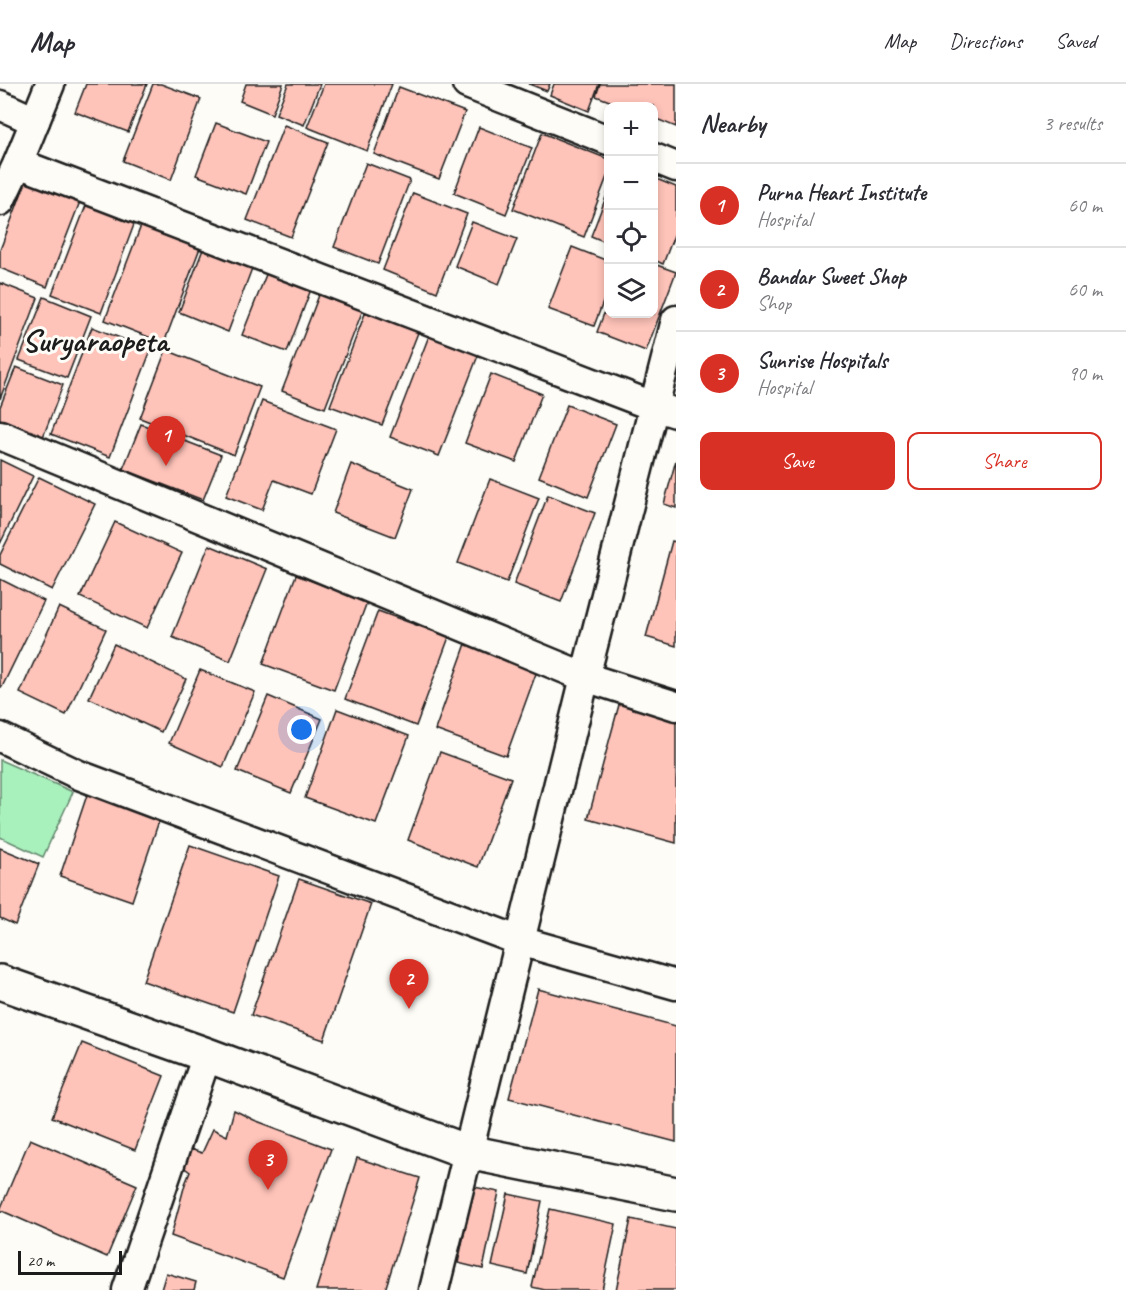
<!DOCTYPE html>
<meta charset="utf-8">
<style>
body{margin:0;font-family:Caveat,sans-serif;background:#f7f7f7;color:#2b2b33}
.controls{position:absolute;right:18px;top:18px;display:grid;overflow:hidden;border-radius:12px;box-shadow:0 3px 9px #0003}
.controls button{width:54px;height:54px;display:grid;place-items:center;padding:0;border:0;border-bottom:2px solid #e1e1e2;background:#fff;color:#2b2b33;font:30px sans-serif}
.scale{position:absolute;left:18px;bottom:15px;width:104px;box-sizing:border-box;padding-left:6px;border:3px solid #1c1c1c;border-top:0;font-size:16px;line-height:21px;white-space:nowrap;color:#1c1c1c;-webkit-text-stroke:4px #fdfcf7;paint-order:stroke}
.you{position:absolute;left:302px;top:646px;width:21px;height:21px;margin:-15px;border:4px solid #fff;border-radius:50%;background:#1a73e8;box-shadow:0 0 0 9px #1a73e833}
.badge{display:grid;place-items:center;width:39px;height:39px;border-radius:50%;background:#d93025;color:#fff;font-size:20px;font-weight:700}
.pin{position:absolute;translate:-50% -50px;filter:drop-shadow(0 2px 3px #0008)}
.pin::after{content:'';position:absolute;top:32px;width:21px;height:18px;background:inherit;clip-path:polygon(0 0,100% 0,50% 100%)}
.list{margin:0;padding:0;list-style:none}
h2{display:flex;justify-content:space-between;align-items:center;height:78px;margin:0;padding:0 24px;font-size:26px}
h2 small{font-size:20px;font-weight:400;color:#7c7c81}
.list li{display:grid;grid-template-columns:39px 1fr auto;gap:18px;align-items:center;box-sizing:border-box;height:84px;padding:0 24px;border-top:2px solid #e1e1e2}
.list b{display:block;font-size:22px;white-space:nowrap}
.list p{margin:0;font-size:20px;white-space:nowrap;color:#7c7c81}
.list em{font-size:20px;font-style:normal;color:#7c7c81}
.actions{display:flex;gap:12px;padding:18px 24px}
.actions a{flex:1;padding:14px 0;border:2px solid #d93025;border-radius:12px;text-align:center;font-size:21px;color:#d93025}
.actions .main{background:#d93025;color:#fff}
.icon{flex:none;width:33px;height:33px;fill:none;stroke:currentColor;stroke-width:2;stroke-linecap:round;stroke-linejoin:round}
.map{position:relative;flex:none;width:676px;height:1206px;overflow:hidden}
header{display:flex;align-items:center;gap:36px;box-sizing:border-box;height:84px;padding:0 30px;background:#fff;border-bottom:2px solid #e1e1e2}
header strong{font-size:28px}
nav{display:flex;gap:33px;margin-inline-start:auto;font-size:21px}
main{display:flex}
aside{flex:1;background:#fff}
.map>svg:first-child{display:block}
.green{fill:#a8f0bc;stroke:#62866c;stroke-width:1.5}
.building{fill:#fec3b9;stroke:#1c1c1c;stroke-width:1.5}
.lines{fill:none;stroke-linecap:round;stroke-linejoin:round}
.street-casing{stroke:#1c1c1c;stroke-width:33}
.secondary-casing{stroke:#1c1c1c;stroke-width:38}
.street{stroke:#fdfcf7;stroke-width:28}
.secondary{stroke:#fdfcf7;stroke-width:33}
.labels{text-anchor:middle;stroke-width:6;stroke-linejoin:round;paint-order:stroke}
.neighbourhood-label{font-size:32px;font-weight:bold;fill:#1c1c1c;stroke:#fdfcf7}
</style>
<header>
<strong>Map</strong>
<nav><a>Map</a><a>Directions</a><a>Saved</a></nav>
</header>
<main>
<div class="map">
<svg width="676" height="1206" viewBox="0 0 676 1206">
<rect width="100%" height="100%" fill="#fdfcf7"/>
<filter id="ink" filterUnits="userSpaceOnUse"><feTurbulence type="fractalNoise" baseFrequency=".0167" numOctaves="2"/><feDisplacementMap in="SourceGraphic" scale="12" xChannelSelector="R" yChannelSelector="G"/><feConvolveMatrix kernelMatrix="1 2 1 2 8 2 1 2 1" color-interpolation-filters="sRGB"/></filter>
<g filter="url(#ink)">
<path class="green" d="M 0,676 L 73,708 L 43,773 L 0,753 Z"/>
<g class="building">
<path d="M 86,0 L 147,0 L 128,48 L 75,28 Z"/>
<path d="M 153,0 L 161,0 L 201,15 L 171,96 L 123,77 Z"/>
<path d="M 246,0 L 283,0 L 272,30 L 240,17 Z"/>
<path d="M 288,0 L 320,0 L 304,41 L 276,30 Z"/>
<path d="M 324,0 L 392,0 L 367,67 L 307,43 Z"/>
<path d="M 529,0 L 550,0 L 547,7 Z"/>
<path d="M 554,0 L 599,0 L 589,27 L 550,11 Z"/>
<path d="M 600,0 L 676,0 L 676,43 L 654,34 L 654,22 L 623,22 L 596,12 Z"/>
<path d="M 399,3 L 465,28 L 439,95 L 374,70 Z"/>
<path d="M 216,39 L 266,58 L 246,110 L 196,91 Z"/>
<path d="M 284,41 L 328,58 L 291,153 L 247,136 Z"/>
<path d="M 479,43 L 532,64 L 506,130 L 454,109 Z"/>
<path d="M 542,49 L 608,75 L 608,90 L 584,153 L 513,125 Z"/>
<path d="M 366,79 L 410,96 L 378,180 L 334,163 Z"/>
<path d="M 654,94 L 676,103 L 676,146 L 663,180 L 654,176 Z"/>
<path d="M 27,95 L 81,115 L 47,203 L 0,184 L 0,166 Z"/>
<path d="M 608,108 L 608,159 L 591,152 Z"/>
<path d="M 413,109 L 467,130 L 437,208 L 383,186 Z"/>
<path d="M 87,119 L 135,138 L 101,229 L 52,210 Z"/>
<path d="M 147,126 L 206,148 L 164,259 L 105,236 Z"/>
<path d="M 472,138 L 517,155 L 499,200 L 455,182 Z"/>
<path d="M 205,160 L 254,179 L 228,248 L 179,228 Z"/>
<path d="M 572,163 L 608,177 L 608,205 L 594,242 L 548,225 Z"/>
<path d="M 654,180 L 676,188 L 646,267 L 597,248 L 608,219 L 608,230 L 654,230 Z"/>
<path d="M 269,183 L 313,200 L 287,268 L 242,251 Z"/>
<path d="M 0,199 L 38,214 L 0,315 Z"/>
<path d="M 321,206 L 364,223 L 325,324 L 282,307 Z"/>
<path d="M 44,213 L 91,232 L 67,294 L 19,276 Z"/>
<path d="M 366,227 L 419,246 L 382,341 L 330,322 Z"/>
<path d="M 92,243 L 151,266 L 110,373 L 51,350 Z"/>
<path d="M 432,244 L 481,264 L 439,372 L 390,353 Z"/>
<path d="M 166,266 L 260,303 L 234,371 L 140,334 Z"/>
<path d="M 16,283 L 63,301 L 43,353 L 0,336 L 0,323 Z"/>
<path d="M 491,290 L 542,310 L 516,378 L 465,359 Z"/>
<path d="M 262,317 L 336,345 L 311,410 L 274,396 L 262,426 L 226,412 Z"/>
<path d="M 567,321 L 616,340 L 588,413 L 539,393 Z"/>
<path d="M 141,340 L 221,371 L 203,416 L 123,385 Z"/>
<path d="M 0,376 L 33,392 L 0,460 Z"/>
<path d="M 676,376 L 676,424 L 664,420 Z"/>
<path d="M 351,380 L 413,405 L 395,453 L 333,429 Z"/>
<path d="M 39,393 L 95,420 L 52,506 L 0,480 L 0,471 Z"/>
<path d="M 490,395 L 539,414 L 507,498 L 458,479 Z"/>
<path d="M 548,411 L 595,429 L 561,518 L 514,500 Z"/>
<path d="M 115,438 L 182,469 L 147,544 L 80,513 Z"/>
<path d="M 672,457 L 676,458 L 676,562 L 646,553 Z"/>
<path d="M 209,461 L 267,485 L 230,577 L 172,553 Z"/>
<path d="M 296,491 L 367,518 L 334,606 L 263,580 Z"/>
<path d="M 0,495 L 44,517 L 2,603 L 0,603 Z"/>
<path d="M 59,523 L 106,545 L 66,631 L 20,609 Z"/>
<path d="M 378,527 L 449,553 L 416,642 L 345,615 Z"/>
<path d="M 467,557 L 538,584 L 506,672 L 435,646 Z"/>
<path d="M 114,560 L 186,595 L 161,648 L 89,614 Z"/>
<path d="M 200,586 L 255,608 L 223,683 L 169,659 Z"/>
<path d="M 268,612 L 322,635 L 291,709 L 237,687 Z"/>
<path d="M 620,617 L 676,632 L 676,759 L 588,735 Z"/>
<path d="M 337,625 L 409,652 L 376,740 L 305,714 Z"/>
<path d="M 440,668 L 511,694 L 478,783 L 408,756 Z"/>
<path d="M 89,705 L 161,731 L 132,817 L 60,792 Z"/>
<path d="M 190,761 L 279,792 L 233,928 L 143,897 Z"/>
<path d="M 0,764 L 39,780 L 15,841 L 0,834 Z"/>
<path d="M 299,795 L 371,820 L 324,956 L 251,931 Z"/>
<path d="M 538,905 L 676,942 L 676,1058 L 509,1014 Z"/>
<path d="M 82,959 L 164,992 L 135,1066 L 52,1033 Z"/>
<path d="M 234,1026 L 254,1036 L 331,1065 L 283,1193 L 171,1152 L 185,1100 L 190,1088 L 182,1082 L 190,1065 L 202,1069 L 213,1045 L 227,1052 Z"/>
<path d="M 30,1055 L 137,1101 L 107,1173 L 0,1126 Z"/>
<path d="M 357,1074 L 420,1094 L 385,1206 L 316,1206 Z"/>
<path d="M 474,1103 L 499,1108 L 483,1185 L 458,1179 Z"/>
<path d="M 508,1110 L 542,1117 L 527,1190 L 492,1182 Z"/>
<path d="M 550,1125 L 616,1140 L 602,1206 L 545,1206 L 532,1203 Z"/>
<path d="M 631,1135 L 676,1145 L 676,1206 L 616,1206 Z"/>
<path d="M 166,1189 L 196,1198 L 194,1206 L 161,1206 Z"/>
</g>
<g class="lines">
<defs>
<g id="street">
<path d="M 467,0 L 608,56"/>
<path d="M 0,21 L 35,37"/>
<path d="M 654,74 L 676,83"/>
<path d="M 18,79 L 653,322 L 676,329"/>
<path d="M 0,117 L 18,79 L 50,0"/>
<path d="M 0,351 L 585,593 L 676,622"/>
<path d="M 0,653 L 79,691 L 520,857 L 676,901"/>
<path d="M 127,1206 L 207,971"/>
<path d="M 434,1206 L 585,593 L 676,236"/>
</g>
<path id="secondary" d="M 0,898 L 207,971 L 468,1068 L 676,1110"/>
</defs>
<use href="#street" class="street-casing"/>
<use href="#secondary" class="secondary-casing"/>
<use href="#street" class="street"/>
<use href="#secondary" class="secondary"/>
</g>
</g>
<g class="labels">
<g class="neighbourhood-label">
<text x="95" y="267">Suryaraopeta</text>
</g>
</g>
</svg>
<div class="controls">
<button>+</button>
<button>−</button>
<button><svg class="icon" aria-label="locate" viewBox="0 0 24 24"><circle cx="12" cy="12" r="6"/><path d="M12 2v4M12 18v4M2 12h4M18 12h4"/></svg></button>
<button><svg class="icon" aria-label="layers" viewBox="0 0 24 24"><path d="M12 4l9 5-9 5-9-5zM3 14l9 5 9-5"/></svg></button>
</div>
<div class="scale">20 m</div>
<div class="you"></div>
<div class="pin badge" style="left:166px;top:382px">1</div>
<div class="pin badge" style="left:409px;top:925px">2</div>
<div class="pin badge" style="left:268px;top:1106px">3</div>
</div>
<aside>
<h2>Nearby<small>3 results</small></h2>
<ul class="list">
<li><span class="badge">1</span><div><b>Purna Heart Institute</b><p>Hospital</p></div><em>60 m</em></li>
<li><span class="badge">2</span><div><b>Bandar Sweet Shop</b><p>Shop</p></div><em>60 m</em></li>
<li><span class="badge">3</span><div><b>Sunrise Hospitals</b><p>Hospital</p></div><em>90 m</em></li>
</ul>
<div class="actions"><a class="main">Save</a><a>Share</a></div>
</aside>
</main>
